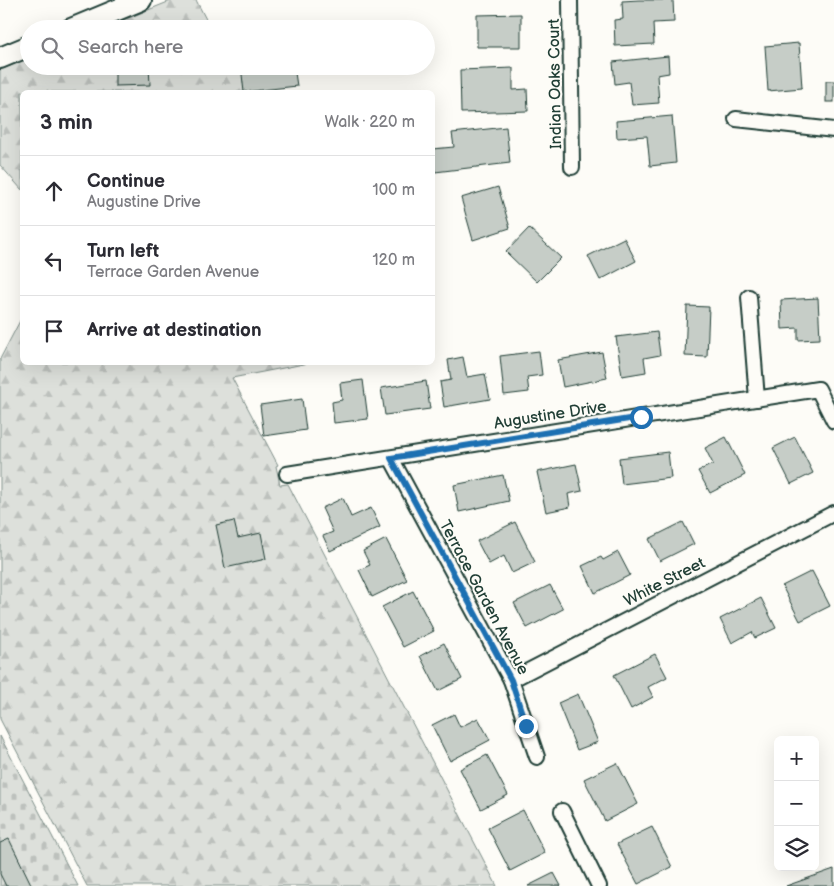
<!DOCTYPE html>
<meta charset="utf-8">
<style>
body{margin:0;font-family:"Balsamiq Sans",sans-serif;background:#f7f7f7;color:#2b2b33}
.controls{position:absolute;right:15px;bottom:15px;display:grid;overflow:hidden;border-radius:8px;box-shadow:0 5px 20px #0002}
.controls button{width:45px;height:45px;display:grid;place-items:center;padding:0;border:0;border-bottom:1px solid #e1e1e2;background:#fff;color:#2b2b33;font:25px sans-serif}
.stop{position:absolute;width:15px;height:15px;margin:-11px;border:4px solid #1f6fb2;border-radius:50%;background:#fff}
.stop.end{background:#1f6fb2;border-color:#fff;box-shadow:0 1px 5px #0008}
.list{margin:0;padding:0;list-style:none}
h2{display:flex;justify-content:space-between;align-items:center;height:65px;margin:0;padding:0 20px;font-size:21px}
h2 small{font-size:16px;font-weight:400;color:#7c7c81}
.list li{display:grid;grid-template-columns:32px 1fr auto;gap:15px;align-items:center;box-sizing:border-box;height:70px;padding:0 20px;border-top:1px solid #e1e1e2}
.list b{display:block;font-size:19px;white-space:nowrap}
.list p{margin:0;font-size:16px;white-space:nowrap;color:#7c7c81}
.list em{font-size:16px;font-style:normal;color:#7c7c81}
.icon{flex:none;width:28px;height:28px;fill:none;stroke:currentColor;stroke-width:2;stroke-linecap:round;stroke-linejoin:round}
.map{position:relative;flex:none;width:834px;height:886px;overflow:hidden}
.search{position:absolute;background:#fff;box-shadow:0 5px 20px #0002;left:20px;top:20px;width:415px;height:55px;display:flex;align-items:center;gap:12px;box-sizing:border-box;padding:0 18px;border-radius:28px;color:#7c7c81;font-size:19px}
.panel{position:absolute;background:#fff;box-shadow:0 5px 20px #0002;left:20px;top:90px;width:415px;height:275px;border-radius:8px}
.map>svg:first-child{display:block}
.forest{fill:url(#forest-firs);stroke:#7e8e88}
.cemetery{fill:url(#cemetery-stones);stroke:#7e8e88}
.building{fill:#c6cdc7;stroke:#1f3d34}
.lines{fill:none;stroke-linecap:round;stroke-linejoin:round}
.street-casing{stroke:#1f3d34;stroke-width:18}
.secondary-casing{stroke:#1f3d34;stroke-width:24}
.street{stroke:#fdfcf7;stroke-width:14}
.secondary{stroke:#fdfcf7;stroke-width:20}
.route{stroke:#1f6fb2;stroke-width:6}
.labels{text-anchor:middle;stroke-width:4;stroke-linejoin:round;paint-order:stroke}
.street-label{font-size:16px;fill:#1f3d34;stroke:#fdfcf7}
</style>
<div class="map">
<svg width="834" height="886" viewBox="0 0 834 886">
<defs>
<pattern id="forest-firs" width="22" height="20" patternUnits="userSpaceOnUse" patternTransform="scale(1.25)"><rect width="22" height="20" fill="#dde0db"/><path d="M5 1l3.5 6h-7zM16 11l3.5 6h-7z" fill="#bdc1bd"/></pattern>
<pattern id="cemetery-stones" width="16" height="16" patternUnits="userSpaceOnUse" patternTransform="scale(1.25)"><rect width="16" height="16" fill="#dde0db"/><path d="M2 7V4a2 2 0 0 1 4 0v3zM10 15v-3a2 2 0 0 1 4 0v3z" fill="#bdc1bd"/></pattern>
</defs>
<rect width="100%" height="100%" fill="#fdfcf7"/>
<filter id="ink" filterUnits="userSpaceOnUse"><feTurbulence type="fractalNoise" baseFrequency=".02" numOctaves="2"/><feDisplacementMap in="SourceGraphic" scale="10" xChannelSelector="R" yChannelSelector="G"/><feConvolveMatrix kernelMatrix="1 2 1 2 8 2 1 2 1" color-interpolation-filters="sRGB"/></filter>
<g filter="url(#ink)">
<g class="forest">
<path d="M 173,0 L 196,0 L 211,29 L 101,29 Z"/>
<path d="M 29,58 L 29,66 L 243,66 L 259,92 L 22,92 L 22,190 L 0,165 L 0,70 Z"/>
<path d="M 22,317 L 22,362 L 309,363 L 232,378 L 278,465 L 276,466 L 280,485 L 288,484 L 497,886 L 87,886 L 0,719 L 0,359 Z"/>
</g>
<path class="cemetery" d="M 0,736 L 78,886 L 0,886 Z"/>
<g class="building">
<path d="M 639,0 L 673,0 L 674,22 L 653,23 L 654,44 L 615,46 L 614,20 L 623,19 L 622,1 Z"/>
<path d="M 521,14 L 521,47 L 477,47 L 477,15 Z"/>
<path d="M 799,43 L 802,88 L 768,91 L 765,46 Z"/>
<path d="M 668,56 L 669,73 L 657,75 L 659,103 L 632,105 L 629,82 L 615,84 L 613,62 Z"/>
<path d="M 115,66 L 149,66 L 150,85 L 115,86 Z"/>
<path d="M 241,66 L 294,66 L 297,86 L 244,92 Z"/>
<path d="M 513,68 L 513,90 L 527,89 L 528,111 L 461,113 L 460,70 Z"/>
<rect x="826" y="81" width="8" height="21"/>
<path d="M 672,116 L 676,163 L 650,166 L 647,136 L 617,138 L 616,121 Z"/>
<path d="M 506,127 L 510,163 L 435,172 L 432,149 L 454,147 L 452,133 Z"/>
<path d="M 498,187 L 510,228 L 473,240 L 461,198 Z"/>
<path d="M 529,228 L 561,258 L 537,282 L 506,252 Z"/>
<path d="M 624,238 L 636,261 L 600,280 L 588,256 Z"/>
<path d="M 818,298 L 820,339 L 798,340 L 798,328 L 782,329 L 781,300 Z"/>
<path d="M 687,306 L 709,307 L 707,357 L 685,356 Z"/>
<path d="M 657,332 L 660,355 L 644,358 L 646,372 L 622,376 L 616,337 Z"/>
<path d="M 539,351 L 542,375 L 527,377 L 529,392 L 504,395 L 500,356 Z"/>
<path d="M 602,352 L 607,378 L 563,387 L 558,360 Z"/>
<path d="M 463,357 L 467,377 L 485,374 L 490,399 L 444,407 L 440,382 L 451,380 L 448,360 Z"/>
<path d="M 363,380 L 368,419 L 334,423 L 332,402 L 342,400 L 340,383 Z"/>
<path d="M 426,381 L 430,409 L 385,415 L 381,388 Z"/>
<path d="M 302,399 L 306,430 L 264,436 L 260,405 Z"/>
<path d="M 726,437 L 745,475 L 710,493 L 698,471 L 713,464 L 705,448 Z"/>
<path d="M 795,437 L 813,473 L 791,484 L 773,448 Z"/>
<path d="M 668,452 L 671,478 L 622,484 L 619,458 Z"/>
<path d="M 576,464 L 582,491 L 568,494 L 570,507 L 546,512 L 537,472 Z"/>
<path d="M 503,475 L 509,501 L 459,512 L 454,485 Z"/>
<path d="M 343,498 L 351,517 L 371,508 L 380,527 L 330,551 L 323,536 L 333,532 L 322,508 Z"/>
<path d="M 234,521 L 238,538 L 261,533 L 266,559 L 225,568 L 216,525 Z"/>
<path d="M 515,522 L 535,562 L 512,573 L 504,556 L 489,564 L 477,541 Z"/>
<path d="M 683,522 L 694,544 L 660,561 L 649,539 Z"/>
<path d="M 386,539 L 407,580 L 372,597 L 359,570 L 370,565 L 363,551 Z"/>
<path d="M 618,552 L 630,575 L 595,593 L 582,566 L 601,557 L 603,560 Z"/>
<path d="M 812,571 L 830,606 L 800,621 L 782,586 Z"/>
<path d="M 550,585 L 563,609 L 527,628 L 514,603 Z"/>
<path d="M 413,591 L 434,631 L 403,647 L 382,607 Z"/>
<path d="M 761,598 L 776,628 L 755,638 L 752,632 L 732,643 L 720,619 Z"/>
<path d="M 444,643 L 462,679 L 438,691 L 420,656 Z"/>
<path d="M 655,654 L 667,677 L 648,687 L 653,697 L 631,709 L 614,675 Z"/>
<path d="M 578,694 L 598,742 L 577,750 L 558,703 Z"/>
<path d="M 454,714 L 460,727 L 478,718 L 490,740 L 450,761 L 432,725 Z"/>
<path d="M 487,755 L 508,795 L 481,809 L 460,769 Z"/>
<path d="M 617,763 L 638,804 L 605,821 L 584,779 Z"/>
<path d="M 523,810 L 545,853 L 510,871 L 488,828 Z"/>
<path d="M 652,827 L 672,867 L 638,884 L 617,844 Z"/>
<path d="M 9,839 L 32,886 L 6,886 L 0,874 L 0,843 Z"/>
<path d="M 834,869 L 834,886 L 786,886 Z"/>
<path d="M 554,873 L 561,886 L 528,886 Z"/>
</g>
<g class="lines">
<defs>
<g id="street">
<path d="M 570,0 L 572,167"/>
<path d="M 736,119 L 834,130"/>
<path d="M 749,297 L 757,399"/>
<path d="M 391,458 L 511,680 L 537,757"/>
<path d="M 287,474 L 818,389 L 834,421"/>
<path d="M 511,680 L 834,513"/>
<path d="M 562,811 L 599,886"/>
</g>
<g id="secondary">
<path d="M 71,29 L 141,0"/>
<path d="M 0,58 L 29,46"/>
</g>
</defs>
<use href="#street" class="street-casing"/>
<use href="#secondary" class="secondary-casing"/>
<use href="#street" class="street"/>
<use href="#secondary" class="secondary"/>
</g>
</g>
<g class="lines" filter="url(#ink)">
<path class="route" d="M 526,726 L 511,680 L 391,458 L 641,417"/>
</g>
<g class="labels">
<g class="street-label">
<text transform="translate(554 84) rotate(-91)" y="6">Indian Oaks Court</text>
<text transform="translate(550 414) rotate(-9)" y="6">Augustine Drive</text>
<text transform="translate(664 581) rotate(-27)" y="6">White Street</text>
<text transform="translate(485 597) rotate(62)" y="6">Terrace Garden Avenue</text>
</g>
</g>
</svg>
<div class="controls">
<button>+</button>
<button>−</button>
<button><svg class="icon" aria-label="layers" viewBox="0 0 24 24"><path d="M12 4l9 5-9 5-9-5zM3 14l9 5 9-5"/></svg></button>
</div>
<div class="stop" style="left:641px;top:417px"></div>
<div class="stop end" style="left:526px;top:726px"></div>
<div class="search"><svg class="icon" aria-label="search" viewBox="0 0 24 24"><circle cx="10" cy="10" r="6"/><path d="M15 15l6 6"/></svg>Search here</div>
<section class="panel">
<h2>3 min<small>Walk · 220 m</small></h2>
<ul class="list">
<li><svg class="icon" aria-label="ahead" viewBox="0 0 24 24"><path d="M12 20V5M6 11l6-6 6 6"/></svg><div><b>Continue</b><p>Augustine Drive</p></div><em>100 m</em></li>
<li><svg class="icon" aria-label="left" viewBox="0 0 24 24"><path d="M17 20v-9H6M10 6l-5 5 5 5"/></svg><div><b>Turn left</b><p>Terrace Garden Avenue</p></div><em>120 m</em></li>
<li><svg class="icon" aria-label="arrive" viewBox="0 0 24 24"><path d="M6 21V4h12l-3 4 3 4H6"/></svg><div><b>Arrive at destination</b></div></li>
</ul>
</section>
</div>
